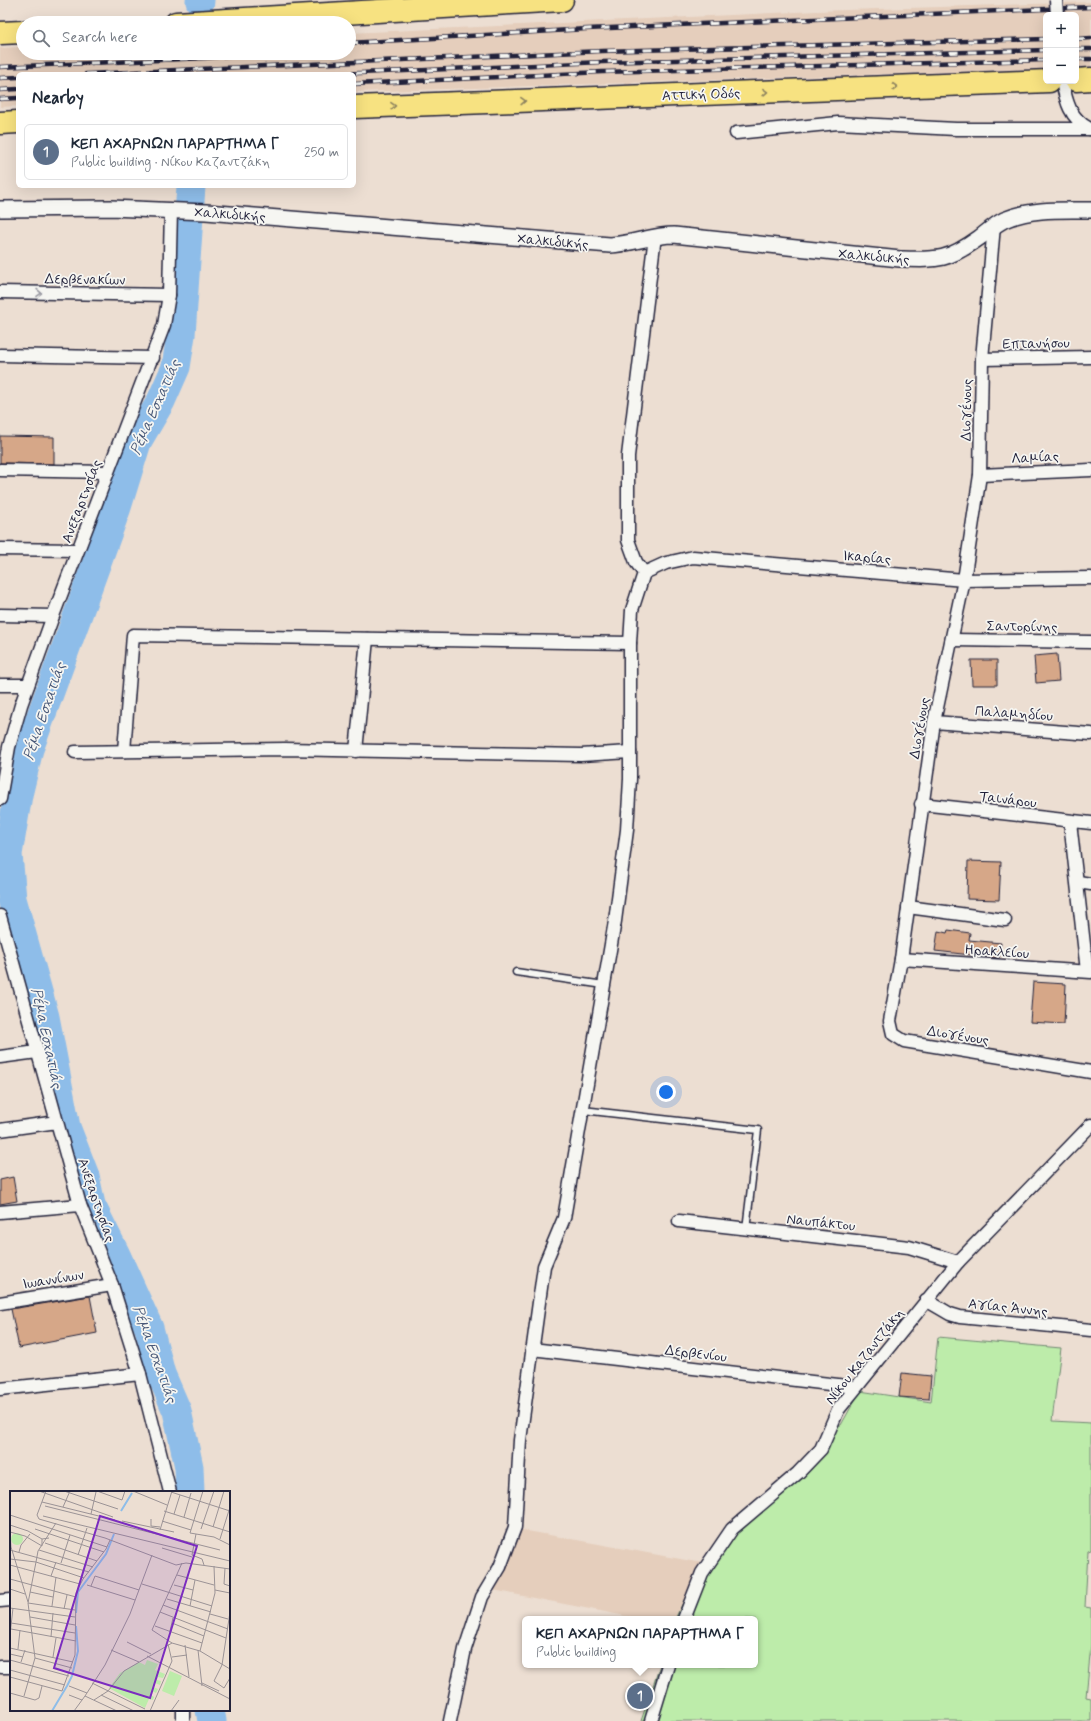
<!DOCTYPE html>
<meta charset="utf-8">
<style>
body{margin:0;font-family:Mynerve,sans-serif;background:#f2f2f3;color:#1f2937}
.controls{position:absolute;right:12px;top:12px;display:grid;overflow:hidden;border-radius:6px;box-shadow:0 4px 16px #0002}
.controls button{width:36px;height:36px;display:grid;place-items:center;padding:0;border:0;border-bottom:1px solid #e0e1e3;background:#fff;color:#1f2937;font:20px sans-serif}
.you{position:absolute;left:666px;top:1092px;width:14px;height:14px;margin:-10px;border:3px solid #fff;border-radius:50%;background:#1a73e8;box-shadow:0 0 0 6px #1a73e833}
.badge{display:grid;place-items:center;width:26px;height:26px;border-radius:50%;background:#0b8043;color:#fff;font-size:13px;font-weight:700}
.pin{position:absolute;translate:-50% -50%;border:2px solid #fff;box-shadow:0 1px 4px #0006}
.popup{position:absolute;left:522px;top:1616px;width:236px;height:52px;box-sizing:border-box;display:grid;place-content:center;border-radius:6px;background:#fff;filter:drop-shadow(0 1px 3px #0005);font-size:13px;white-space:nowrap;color:#747a83}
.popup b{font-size:15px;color:#1f2937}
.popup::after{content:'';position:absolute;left:50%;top:100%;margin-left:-8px;border:8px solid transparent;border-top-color:#fff}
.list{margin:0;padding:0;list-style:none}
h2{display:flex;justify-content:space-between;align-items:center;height:52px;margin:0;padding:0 16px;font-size:17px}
h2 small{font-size:13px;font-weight:400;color:#747a83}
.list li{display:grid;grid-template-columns:26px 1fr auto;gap:12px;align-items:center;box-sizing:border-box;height:56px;margin:0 8px 8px;padding:0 8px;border:1px solid #e0e1e3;border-radius:6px}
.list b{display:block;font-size:15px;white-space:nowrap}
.list p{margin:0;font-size:13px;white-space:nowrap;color:#747a83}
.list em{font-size:13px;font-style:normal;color:#747a83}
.icon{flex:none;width:22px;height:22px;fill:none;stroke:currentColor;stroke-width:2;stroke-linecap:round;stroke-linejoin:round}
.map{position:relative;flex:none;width:1091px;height:1721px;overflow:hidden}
.search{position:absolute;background:#fff;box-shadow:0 4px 16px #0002;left:16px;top:16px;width:340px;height:44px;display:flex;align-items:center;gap:10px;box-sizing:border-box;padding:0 14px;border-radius:22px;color:#747a83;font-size:15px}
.panel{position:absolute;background:#fff;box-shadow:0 4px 16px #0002;left:16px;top:72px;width:340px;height:116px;border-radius:6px}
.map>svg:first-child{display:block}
.built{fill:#e5cebc}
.green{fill:#bdecaa;stroke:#708772}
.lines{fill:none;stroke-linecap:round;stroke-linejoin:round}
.river{stroke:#8ebde9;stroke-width:29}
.building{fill:#d6a788;stroke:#22223b}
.service-casing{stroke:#22223b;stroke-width:9}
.minor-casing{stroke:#22223b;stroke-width:15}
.tertiary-casing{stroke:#22223b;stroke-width:18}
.motorway-casing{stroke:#22223b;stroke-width:25}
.service{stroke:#f6f6f2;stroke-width:6}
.minor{stroke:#f6f6f2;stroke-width:12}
.tertiary{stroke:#f6f6f2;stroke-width:15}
.motorway{stroke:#f7e281;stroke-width:22}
.rail-casing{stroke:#22223b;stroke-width:4.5}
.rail{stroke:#f6f6f2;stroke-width:3;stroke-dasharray:9;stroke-linecap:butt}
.minor-bridge-casing{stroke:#22223b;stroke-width:15;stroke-linecap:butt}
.minor-bridge{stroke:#f6f6f2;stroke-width:12}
.oneway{stroke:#8c825e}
.oneway2{stroke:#9797a0}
.labels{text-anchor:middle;stroke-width:3.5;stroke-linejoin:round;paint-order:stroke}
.street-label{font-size:14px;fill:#22223b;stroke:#f6f6f2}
.water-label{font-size:15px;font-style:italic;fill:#485878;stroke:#f6f6f2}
.inset-river{fill:none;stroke:#8ebde9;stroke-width:2}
.inset-road{fill:none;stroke:#9b9396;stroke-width:1}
.view{fill:#7b2cbf;fill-opacity:0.15;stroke:#7b2cbf;stroke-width:2}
.inset-edge{fill:none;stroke:#22223b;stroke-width:2}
</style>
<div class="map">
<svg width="1091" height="1721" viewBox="0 0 1091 1721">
<rect width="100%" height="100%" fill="#ecded2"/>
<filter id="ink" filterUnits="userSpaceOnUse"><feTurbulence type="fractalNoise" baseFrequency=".025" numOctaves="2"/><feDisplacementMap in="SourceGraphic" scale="8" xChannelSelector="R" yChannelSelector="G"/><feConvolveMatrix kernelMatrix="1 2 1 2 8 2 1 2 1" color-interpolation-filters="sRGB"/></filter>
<g filter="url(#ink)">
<g class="built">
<path d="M 1091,2 L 1091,67 L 1076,68 L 1076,15 L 1046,15 L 1046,69 L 354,92 L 354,74 L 18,74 L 18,106 L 0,107 L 0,48 L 23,47 L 23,53 L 349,53 L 349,33 L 817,11 Z"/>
<path d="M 522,1530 L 702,1563 L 675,1619 L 641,1619 L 493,1590 Z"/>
</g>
<path class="green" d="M 938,1337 L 1061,1348 L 1052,1421 L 1091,1423 L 1091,1550 L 1088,1551 L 1085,1607 L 1091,1608 L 1091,1645 L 1086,1697 L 1091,1698 L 1091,1721 L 641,1721 L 660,1665 L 755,1665 L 755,1619 L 675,1619 L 702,1563 L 739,1518 L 814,1449 L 824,1426 L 841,1425 L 860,1391 L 931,1402 Z"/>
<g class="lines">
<g class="river">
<path d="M 200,0 L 200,1"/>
<path d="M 190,1492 L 189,1467 L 177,1411 L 161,1374 L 149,1328 L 116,1255 L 91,1205 L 85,1176 L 66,1127 L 45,1017 L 12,899 L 8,854 L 18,795 L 29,749 L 117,507 L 137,442 L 161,401 L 176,367 L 181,335 L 191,186"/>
<path d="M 210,1710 L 212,1721"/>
</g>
</g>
<g class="building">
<path d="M 0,436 L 54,437 L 54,464 L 0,463 Z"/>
<path d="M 1057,654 L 1059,681 L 1036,683 L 1034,656 Z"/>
<path d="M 971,660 L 997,660 L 997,685 L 972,685 Z"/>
<path d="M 968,861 L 1001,862 L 999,900 L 967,899 Z"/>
<path d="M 948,930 L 970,933 L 969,940 L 1001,943 L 999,958 L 935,951 L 938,931 L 947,933 Z"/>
<path d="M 1033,982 L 1066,984 L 1064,1024 L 1030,1022 Z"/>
<path d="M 13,1177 L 17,1201 L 0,1204 L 0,1180 Z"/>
<path d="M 90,1296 L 97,1333 L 19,1348 L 11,1309 Z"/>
<path d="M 902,1373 L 931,1376 L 929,1399 L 899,1397 Z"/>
</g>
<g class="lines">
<defs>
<g id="service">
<path d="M 516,972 L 604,985"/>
<path d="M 583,1110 L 758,1130 L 746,1229"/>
</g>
<g id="minor">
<path d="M 1062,81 C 1066,101 1070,119 1090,129"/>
<path d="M 736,133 L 838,123 L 956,129 L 1091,129"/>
<path d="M 994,226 L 982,359 L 980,475 L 964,580 L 934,722 L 901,959 L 890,1021 L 893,1034 L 904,1041 L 1091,1072"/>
<path d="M 0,292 L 169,295"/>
<path d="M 0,355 L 153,358"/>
<path d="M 982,359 L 1091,357"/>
<path d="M 0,470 L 107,472"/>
<path d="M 980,475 L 1091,470"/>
<path d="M 0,549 L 78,550"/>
<path d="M 644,573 L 666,563 L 693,557 L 964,580 L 1091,578"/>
<path d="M 0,615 L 53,616"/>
<path d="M 952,640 L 1091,642"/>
<path d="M 0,685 L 28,685"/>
<path d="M 934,722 L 1091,734"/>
<path d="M 124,751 L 133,635 L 630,643"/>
<path d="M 356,751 L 367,639"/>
<path d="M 75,752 L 285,749 L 581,755 L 630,752"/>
<path d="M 0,799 L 9,747 L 21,705 L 53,616 L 164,325 L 169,295 L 171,210"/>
<path d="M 921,804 L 1091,823"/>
<path d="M 1070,822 L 1087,971"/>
<path d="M 1078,882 L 1091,884"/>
<path d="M 908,907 L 1005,920"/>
<path d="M 0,916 L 80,1205 L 112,1285 L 140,1374 L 170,1492"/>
<path d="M 901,959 L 1091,972"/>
<path d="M 0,1057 L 37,1052"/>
<path d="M 0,1130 L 57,1122"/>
<path d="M 0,1212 L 80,1205"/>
<path d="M 679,1221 L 909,1247 L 958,1262"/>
<path d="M 926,1300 L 950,1314 L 960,1317 L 1091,1330"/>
<path d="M 0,1303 L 112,1285"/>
<path d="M 532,1349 L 855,1387"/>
<path d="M 0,1389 L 140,1374"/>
<path d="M 0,1601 L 11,1600"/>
<path d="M 684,1619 L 702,1573 L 732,1529 L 798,1473 L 821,1449 L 838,1410 L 958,1262 L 1091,1125"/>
<path d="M 0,1667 L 11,1667"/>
<path d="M 183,1710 L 183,1721"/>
<path d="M 450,1721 L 465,1649 L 482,1597 L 500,1567 L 515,1527 L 520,1440 L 544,1266 L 564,1218 L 615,921 L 627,830 L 630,779 L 630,643 L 632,610 L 644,573 L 636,562 L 628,540 L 628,456 L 655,236"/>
<path d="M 651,1721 L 668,1665"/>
</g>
<path id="tertiary" d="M 0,209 L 111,208 L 206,212 L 610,245 C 632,244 652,235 674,235 L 900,259 C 938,260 947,261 979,238 C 987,232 994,225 1004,220 C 1032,208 1061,210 1091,210"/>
<g id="motorway">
<path d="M 176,23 L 562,0"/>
<path d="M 0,33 L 23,32"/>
<path d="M 1076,80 L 1091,79"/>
<path d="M 354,107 L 1049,81"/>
<path d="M 0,123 L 18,122"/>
</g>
</defs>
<use href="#service" class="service-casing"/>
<use href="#minor" class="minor-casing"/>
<use href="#tertiary" class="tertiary-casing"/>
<use href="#motorway" class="motorway-casing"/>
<use href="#service" class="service"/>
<use href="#minor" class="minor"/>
<use href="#tertiary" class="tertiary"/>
<use href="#motorway" class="motorway"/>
<defs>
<g id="rail">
<path d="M 1076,39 L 1091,38"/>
<path d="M 349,43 L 587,29 L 1091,7"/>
<path d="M 1076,49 L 1091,49"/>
<path d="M 1076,59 L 1091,59"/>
<path d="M 0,67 L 205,58 L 261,53"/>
<path d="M 86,74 L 602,51 L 1046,39"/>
<path d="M 338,74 L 602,62 L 1046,50"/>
<path d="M 0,78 L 18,77"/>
<path d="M 354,84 L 602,72 L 1046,60"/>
<path d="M 0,90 L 18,89"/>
<path d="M 0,99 L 18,98"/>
</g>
</defs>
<use href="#rail" class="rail-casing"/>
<use href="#rail" class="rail"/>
<defs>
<path id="minor-bridge" d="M 1056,0 L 1057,15"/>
</defs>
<use href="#minor-bridge" class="minor-bridge-casing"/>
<use href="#minor-bridge" class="minor-bridge"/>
</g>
<defs><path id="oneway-chevron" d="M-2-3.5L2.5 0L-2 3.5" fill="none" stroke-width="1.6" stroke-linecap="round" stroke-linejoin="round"/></defs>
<g class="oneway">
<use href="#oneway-chevron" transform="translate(895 87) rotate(-2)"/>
<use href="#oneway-chevron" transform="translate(765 92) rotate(-2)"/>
<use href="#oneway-chevron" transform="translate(523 101) rotate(-2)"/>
<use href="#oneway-chevron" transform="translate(393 106) rotate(-2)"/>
</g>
<use class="oneway2" href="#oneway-chevron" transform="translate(39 293) rotate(1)"/>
</g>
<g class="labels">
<g class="street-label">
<text transform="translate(701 94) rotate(-2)" y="5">Αττική Οδός</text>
<text transform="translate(230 214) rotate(4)" y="5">Χαλκιδικής</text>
<text transform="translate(553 241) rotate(5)" y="5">Χαλκιδικής</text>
<text transform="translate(874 256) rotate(5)" y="5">Χαλκιδικής</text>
<text transform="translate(85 279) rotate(1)" y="5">Δερβενακίων</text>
<text transform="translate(1036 343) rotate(-1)" y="5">Επτανήσου</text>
<text transform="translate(966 410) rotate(-89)" y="5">Διογένους</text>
<text transform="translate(1035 457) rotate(-3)" y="5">Λαμίας</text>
<text transform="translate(81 501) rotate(-69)" y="5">Ανεξαρτησίας</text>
<text transform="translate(867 557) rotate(5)" y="5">Ικαρίας</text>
<text transform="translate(1022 626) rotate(1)" y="5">Σαντορίνης</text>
<text transform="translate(1014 713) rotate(4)" y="5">Παλαμηδίου</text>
<text transform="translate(919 728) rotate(-80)" y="5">Διογένους</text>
<text transform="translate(1008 799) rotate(7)" y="5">Ταινάρου</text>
<text transform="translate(997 951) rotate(4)" y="5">Ηρακλείου</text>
<text transform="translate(958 1035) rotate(9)" y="5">Διογένους</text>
<text transform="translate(97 1200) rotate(71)" y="5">Ανεξαρτησίας</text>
<text transform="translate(821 1222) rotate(6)" y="5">Ναυπάκτου</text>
<text transform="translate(53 1279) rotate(-9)" y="5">Ιωαννίνων</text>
<text transform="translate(1008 1307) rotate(6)" y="5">Αγίας Άννης</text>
<text transform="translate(696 1353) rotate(7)" y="5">Δερβενίου</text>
<text transform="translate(864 1356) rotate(-52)" y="5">Νίκου Καζαντζάκη</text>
</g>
<g class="water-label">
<text transform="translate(155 407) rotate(-66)" y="5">Ρέμα Εσχατιάς</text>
<text transform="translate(44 711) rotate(-71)" y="5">Ρέμα Εσχατιάς</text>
<text transform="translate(47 1038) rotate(78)" y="5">Ρέμα Εσχατιάς</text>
<text transform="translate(155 1354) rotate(70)" y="5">Ρέμα Εσχατιάς</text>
</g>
</g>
<g transform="translate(10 1491)">
<rect width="220" height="220" fill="#ecded2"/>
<path d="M1 48a6 6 0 1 1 12 0a6 6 0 1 1-12 0ZM 137,169 L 148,173 L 145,179 L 155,183 L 153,187 L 148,186 L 147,189 L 151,190 L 150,194 L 145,192 L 143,196 L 148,198 L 146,202 L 142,200 L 141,204 L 144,206 L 143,209 L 139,208 L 135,217 L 99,197 L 110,182 L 129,171 L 135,174 ZM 160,180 L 172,185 L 164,205 L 152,200 Z" fill="#bdecaa"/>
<path class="inset-river" d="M 111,20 L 122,2M 66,122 L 68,101 L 96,63 L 104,43M 57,195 L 62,185 L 68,160 L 66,135M 42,220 L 57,195"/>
<path class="inset-road" d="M 29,0 L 103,26M 36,0 L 27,24 L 29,28 L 95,47 L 166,74 L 176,72 L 220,78M 54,0 L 108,18M 87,0 L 112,9 L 115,0M 123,0 L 157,14M 193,0 L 180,42 L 204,46 L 220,54M 161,1 L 220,20M 32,11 L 105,29M 35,15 L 210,59M 53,16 L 60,0M 154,20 L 220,41M 81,23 L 86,1M 164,23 L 170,4M 0,24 L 97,56M 33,25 L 220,70M 174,26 L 181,2M 141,28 L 141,35 L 150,36M 112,30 L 164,41M 152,30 L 181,39M 0,34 L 18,40 L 32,48 L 39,47M 203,36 L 214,0M 25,38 L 94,61M 191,38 L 204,0M 150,39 L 162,0M 0,40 L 1,56 L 18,111M 0,41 L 15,45 L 32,55 L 32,48M 186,43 L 182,64 L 192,68 L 194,74M 210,48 L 220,16M 35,52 L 87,70M 152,57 L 182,66M 0,59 L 79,81M 29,59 L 83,76M 9,61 L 11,54 L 20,43M 68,64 L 77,37M 0,68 L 26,71 L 74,87M 51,72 L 60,44M 0,74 L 70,93M 215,77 L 214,93 L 220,95M 167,84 L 204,94M 41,85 L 46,71M 0,88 L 66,106M 132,93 L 202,115M 77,94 L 125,109M 164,94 L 183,99M 81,95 L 85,85 L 129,99M 0,98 L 15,103M 205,99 L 220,102M 20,101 L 43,106M 157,108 L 201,121M 18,112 L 65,119M 153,114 L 218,138M 42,115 L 46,86M 180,115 L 185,89M 0,117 L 65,126M 54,118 L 57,104M 150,121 L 216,147M 220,121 L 212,174 L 204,190 L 214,197 L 220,187M 200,123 L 218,128M 20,126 L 65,134M 1,132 L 65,142M 162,132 L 194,145M 145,135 L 192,152M 1,138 L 66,150M 160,140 L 163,127M 0,144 L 3,117M 41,146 L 43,122M 117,151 L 141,163M 162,152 L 142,139 L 172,72M 175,154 L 179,186M 0,157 L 63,171M 8,158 L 10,139M 101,159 L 129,171M 188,159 L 192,195M 190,160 L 205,102 L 204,75M 0,163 L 13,166M 137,165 L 220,208M 43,166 L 46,147M 162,166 L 177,164M 25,167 L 62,177M 0,169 L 59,185M 11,171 L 15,159M 0,179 L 55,194M 0,186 L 52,200 L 65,164 L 66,102 L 73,88 L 96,58 L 100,49M 82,192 L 135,218M 192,192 L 209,200M 59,195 L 77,202M 0,202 L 25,209 L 29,207 L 32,195M 59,204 L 72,209M 91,204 L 124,220M 14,205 L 25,167 L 18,112 L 26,71 L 28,60 L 46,32M 75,205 L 95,174 L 120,123 L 142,64M 84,209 L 98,200 L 114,180 L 162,152 L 190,160 L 220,178M 64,220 L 75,205 L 107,220M 131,220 L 146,220M 140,220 L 162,170 L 158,153M 161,220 L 169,209"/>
<path class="view" d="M 90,25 L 187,55 L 140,207 L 44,177 Z"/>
<rect width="220" height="220" class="inset-edge"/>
</g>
</svg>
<div class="controls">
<button>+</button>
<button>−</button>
</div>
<div class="you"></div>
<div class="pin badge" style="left:640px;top:1696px;background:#5c6f8a">1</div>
<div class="popup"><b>ΚΕΠ ΑΧΑΡΝΩΝ ΠΑΡΑΡΤΗΜΑ Γ</b>Public building</div>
<div class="search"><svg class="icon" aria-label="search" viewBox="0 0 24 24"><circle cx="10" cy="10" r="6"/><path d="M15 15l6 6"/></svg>Search here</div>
<section class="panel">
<h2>Nearby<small></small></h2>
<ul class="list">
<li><span class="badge" style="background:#5c6f8a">1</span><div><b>ΚΕΠ ΑΧΑΡΝΩΝ ΠΑΡΑΡΤΗΜΑ Γ</b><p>Public building · Νίκου Καζαντζάκη</p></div><em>250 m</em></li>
</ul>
</section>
</div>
